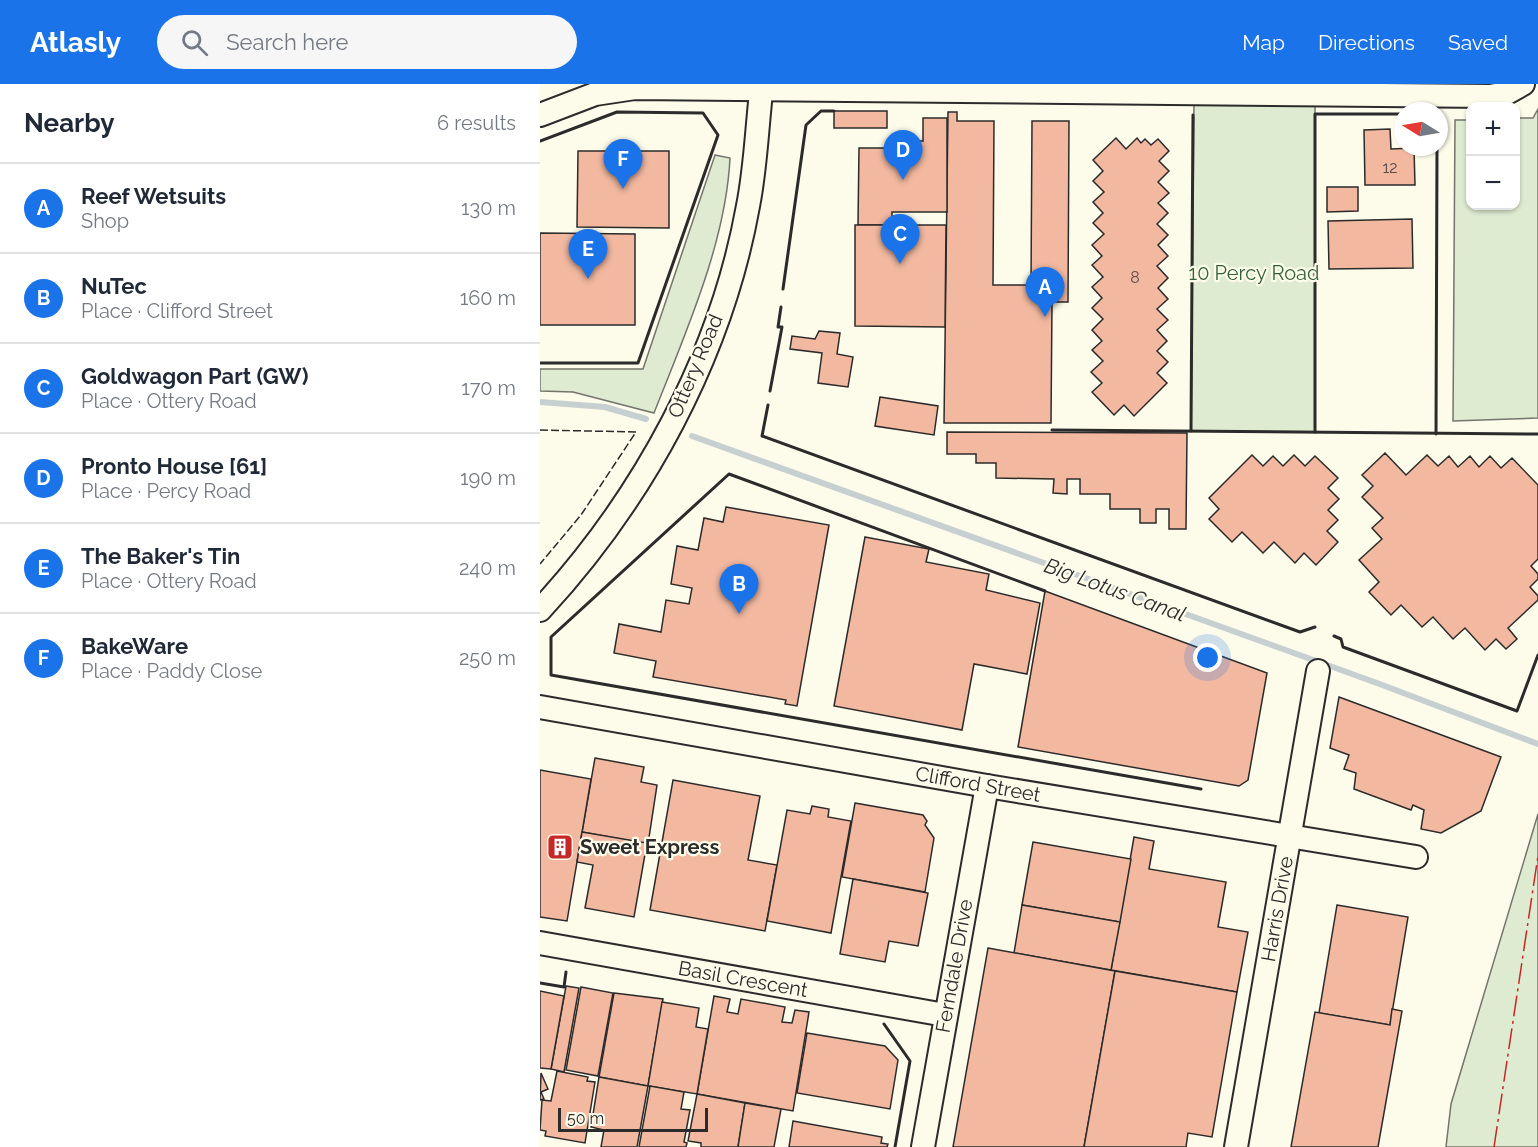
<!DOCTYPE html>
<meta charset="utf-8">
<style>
body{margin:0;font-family:Raleway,sans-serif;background:#f6f6f7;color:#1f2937}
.controls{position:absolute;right:18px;top:18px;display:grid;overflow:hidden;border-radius:12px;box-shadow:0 2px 4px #0004}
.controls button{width:54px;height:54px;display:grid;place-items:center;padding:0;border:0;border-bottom:2px solid #e0e1e3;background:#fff;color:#1f2937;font:30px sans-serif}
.compass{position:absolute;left:854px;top:18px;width:54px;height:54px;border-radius:50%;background:#fff;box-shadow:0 2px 4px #0004;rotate:281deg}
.scale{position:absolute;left:18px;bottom:15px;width:150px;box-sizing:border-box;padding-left:6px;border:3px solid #2b2b2b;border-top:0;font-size:16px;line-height:21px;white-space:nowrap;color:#2b2b2b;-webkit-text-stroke:4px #fdfbea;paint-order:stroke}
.you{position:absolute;left:668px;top:574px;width:21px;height:21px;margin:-15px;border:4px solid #fff;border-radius:50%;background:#1a73e8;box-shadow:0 0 0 9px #1a73e833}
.badge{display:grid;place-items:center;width:39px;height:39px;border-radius:50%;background:#1a73e8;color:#fff;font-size:20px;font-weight:700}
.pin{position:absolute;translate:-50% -50px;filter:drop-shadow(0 2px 3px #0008)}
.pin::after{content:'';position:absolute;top:32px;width:21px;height:18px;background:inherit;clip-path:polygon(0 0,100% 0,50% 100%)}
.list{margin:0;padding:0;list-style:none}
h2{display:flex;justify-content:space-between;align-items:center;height:78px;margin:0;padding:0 24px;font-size:26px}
h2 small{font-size:20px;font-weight:400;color:#747a83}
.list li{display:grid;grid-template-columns:39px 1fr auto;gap:18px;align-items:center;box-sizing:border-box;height:90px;padding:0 24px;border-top:2px solid #e0e1e3}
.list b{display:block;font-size:22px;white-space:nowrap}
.list p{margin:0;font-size:20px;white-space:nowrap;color:#747a83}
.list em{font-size:20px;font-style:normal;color:#747a83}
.icon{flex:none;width:33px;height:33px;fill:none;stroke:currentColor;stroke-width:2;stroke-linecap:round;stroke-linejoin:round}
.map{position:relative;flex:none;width:998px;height:1063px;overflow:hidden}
header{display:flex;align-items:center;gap:36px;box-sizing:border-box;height:84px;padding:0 30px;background:#1a73e8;color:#fff}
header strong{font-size:28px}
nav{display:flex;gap:33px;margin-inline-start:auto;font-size:21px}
.search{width:420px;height:54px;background:#f6f6f7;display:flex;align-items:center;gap:15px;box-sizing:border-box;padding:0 21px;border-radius:33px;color:#747a83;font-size:22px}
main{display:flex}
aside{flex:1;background:#fff}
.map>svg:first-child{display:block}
.green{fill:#deebd1;stroke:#74746e;stroke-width:1.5}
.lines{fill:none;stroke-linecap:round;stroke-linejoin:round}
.stream{stroke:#c7d0d0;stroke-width:6}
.building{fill:#f2b8a0;stroke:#2b2b2b;stroke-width:1.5}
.minor-casing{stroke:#2b2b2b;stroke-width:26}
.minor{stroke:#fdfbea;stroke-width:22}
.fence{stroke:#2b2b2b;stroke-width:1.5;stroke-dasharray:8 3;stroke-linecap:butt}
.wall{stroke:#2b2b2b;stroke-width:3}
.power{stroke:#c62828;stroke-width:1.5;stroke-dasharray:21 4.5 3 4.5;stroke-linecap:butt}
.labels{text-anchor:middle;stroke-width:4.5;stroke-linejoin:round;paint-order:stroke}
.number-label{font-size:16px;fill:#5d4e48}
.park-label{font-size:20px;fill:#34623c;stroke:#fdfbea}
.street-label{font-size:20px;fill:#2b2b2b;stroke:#fdfbea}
.poi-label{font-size:20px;font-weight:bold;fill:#2b2b2b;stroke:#fdfbea;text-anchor:start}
.water-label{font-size:21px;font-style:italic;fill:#2b2b2b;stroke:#fdfbea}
</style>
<header>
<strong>Atlasly</strong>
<div class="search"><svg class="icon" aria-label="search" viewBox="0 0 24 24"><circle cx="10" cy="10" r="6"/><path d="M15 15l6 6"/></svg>Search here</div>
<nav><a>Map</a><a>Directions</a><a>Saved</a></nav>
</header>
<main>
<aside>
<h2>Nearby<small>6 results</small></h2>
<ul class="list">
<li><span class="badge">A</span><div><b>Reef Wetsuits</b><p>Shop</p></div><em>130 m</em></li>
<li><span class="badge">B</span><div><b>NuTec</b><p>Place · Clifford Street</p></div><em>160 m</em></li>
<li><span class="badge">C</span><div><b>Goldwagon Part (GW)</b><p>Place · Ottery Road</p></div><em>170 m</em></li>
<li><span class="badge">D</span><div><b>Pronto House [61]</b><p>Place · Percy Road</p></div><em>190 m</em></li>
<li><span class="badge">E</span><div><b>The Baker's Tin</b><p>Place · Ottery Road</p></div><em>240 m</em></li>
<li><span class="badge">F</span><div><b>BakeWare</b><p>Place · Paddy Close</p></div><em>250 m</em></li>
</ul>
</aside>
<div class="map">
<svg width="998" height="1063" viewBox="0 0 998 1063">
<rect width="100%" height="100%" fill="#fdfbea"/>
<g class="green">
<path d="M 654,19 L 775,20 L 775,348 L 651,347 Z"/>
<path d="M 998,25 L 998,334 L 913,337 L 915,36 L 930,36 L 930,122 L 975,122 L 976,34 L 993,34 Z"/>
<path d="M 175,71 L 190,74 C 186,159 145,250 114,329 L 33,308 L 0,307 L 0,285 L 103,285 Z"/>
<path d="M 998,730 L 998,1063 L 906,1063 L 911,1020 Z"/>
</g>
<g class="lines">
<g class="stream">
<path d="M 0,318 L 65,323 L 106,335"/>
<path d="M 152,352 L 837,599 L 998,660"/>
</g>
</g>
<g class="building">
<rect x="294" y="27" width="53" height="17"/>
<path d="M 408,28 L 417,28 L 417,37 L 454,37 L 453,201 L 491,201 L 492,37 L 529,37 L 528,218 L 512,218 L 511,339 L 404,339 Z"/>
<path d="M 383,34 L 407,34 L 407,128 L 352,128 L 352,141 L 318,141 L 319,64 L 352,64 L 352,57 L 383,57 Z"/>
<path d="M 850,45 L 851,65 L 874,64 L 875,101 L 825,101 L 824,46 Z"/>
<path d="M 576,54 L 586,65 L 597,54 L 601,59 L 605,55 L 611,61 L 618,55 L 629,67 L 619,77 L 629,87 L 618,98 L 629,109 L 618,119 L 628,129 L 617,140 L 628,151 L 618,161 L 628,172 L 617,182 L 628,194 L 618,204 L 628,215 L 617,225 L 628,236 L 617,246 L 627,257 L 617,267 L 628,278 L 617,289 L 627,299 L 594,332 L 584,321 L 574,331 L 552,308 L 562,299 L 551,288 L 563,277 L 552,266 L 562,257 L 552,246 L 563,235 L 552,224 L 562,214 L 552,203 L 563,193 L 552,181 L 562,172 L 552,161 L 564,150 L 553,139 L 563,129 L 553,118 L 564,108 L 553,97 L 563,87 L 553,76 Z"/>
<path d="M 38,67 L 129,67 L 129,144 L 37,143 Z"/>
<path d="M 787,103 L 818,103 L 818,127 L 787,128 Z"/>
<path d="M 872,135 L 873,184 L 789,185 L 788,137 Z"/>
<path d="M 315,141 L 406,141 L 405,243 L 315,242 Z"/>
<path d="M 0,149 L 95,150 L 95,241 L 0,241 Z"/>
<path d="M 279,247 L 300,249 L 297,270 L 313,273 L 308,303 L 278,299 L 282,269 L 250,265 L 252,252 L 275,255 Z"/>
<path d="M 340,313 L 398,322 L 394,351 L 335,342 Z"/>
<path d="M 407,348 L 647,349 L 646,445 L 629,445 L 629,425 L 616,425 L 616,439 L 600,439 L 600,425 L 570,425 L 570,410 L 540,410 L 540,395 L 527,395 L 527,410 L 513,409 L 514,395 L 456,394 L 456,379 L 436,379 L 436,370 L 407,370 Z"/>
<path d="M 845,369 L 866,391 L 887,371 L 898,382 L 909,372 L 918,383 L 930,372 L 939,383 L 950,372 L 961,384 L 972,374 L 998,401 L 998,475 L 991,482 L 998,490 L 998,495 L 990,503 L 998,512 L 998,516 L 968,544 L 977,555 L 966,565 L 956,555 L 945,566 L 925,544 L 913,555 L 893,533 L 882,543 L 861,521 L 851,531 L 829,508 L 839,498 L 819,476 L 842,455 L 832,444 L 843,434 L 822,413 L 833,402 L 822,391 Z"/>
<path d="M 712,371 L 723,382 L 733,372 L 743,382 L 754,371 L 765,382 L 775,372 L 798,394 L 788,404 L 799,415 L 788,426 L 798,436 L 787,447 L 798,458 L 776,481 L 764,469 L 755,479 L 734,458 L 723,469 L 702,448 L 692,458 L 669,435 L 679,425 L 669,414 Z"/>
<path d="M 186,423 L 289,441 L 257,622 L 245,620 L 246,616 L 113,593 L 116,577 L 74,569 L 79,540 L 121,548 L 126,516 L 149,520 L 152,504 L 131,500 L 137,462 L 158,466 L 164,434 L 183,438 Z"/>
<path d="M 325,453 L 389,465 L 386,478 L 449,490 L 446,506 L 500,519 L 487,590 L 434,580 L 422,646 L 294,622 Z"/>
<path d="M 505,507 L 727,589 L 708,696 L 699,702 L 478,663 Z"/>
<path d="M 799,613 L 961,673 L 941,727 L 901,749 L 881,745 L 884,726 L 873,721 L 871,726 L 814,705 L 816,689 L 804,685 L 809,671 L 790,664 Z"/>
<path d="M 55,674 L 104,683 L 101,698 L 117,701 L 108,760 L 42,748 Z"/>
<path d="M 0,686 L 51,695 L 27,837 L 0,833 Z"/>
<path d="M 133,696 L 220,712 L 208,776 L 237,781 L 225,847 L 110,826 Z"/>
<path d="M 315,719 L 383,731 L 387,737 L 385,741 L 394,754 L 385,808 L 302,793 Z"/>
<path d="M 272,722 L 289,725 L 288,733 L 311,737 L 291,849 L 227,837 L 247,726 L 270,730 Z"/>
<path d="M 42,748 L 107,759 L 94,833 L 45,824 L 53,781 L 37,778 Z"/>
<path d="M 594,753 L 614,757 L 609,785 L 686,798 L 678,843 L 708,848 L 697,908 L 571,886 Z"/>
<path d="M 493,758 L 591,775 L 580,838 L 482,821 Z"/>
<path d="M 313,795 L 388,809 L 378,862 L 349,857 L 345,878 L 300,870 Z"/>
<path d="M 482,821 L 580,838 L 571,886 L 474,869 Z"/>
<path d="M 797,821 L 868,833 L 850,941 L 779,929 Z"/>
<path d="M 448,864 L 575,887 L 544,1063 L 413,1063 Z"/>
<path d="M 575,887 L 697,908 L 672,1053 L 648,1049 L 646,1063 L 544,1063 Z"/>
<path d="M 26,902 L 39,904 L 24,988 L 11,985 Z"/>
<path d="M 41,903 L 73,909 L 58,992 L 26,986 Z"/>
<path d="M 0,907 L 24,912 L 11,985 L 0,984 Z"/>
<path d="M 74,909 L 123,915 L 108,1002 L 59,993 Z"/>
<path d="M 174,912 L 190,915 L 187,928 L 198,930 L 201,915 L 245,923 L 242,938 L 252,939 L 255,926 L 269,928 L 253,1027 L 157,1010 Z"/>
<path d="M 122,918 L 159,924 L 156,943 L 168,945 L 157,1010 L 108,1002 Z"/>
<path d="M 852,925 L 862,927 L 838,1063 L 751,1063 L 775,928 L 850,941 Z"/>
<path d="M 267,949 L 345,962 L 358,976 L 350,1025 L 257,1009 Z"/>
<path d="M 17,987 L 48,993 L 47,997 L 55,998 L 45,1059 L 5,1052 L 6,1047 L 0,1046 L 2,1016 L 11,1017 Z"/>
<path d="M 1,989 L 8,1005 L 1,1008 L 4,1015 L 0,1016 Z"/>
<path d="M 59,993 L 108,1002 L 97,1063 L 61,1063 L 64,1046 L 51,1043 Z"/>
<path d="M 110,1002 L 144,1008 L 141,1025 L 150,1026 L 144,1058 L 147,1059 L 146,1063 L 99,1063 Z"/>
<path d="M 157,1010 L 205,1019 L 198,1063 L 161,1063 L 161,1059 L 148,1057 Z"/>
<path d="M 205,1019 L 241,1025 L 234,1063 L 198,1063 Z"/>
<path d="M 253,1037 L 342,1053 L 341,1059 L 348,1060 L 347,1063 L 249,1063 Z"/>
</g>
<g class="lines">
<defs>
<g id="minor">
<path d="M 0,31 L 55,10 L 95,4 L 950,12 L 967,9 L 983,0"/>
<path d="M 0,526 C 103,415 181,272 208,122 C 216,82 217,40 222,0"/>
<path d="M 0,623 L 447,702 L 876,773"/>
<path d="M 0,859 L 405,931"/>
<path d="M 383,1063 L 447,702"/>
<path d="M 696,1063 L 778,587"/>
</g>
</defs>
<use href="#minor" class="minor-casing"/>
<use href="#minor" class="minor"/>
<path class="fence" d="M 0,346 L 96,348 L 41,431 L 0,480"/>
<g class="wall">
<path d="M 0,57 L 77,28 L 163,29 L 178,51 L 98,279 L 0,279"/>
<path d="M 243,205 L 266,41 L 281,27 L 294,27"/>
<path d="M 230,307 L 242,243 L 238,243 L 241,223"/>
<path d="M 228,321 L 222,352 L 760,548 L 775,543"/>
<path d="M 512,346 L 998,350"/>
<path d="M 651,347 L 653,31"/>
<path d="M 775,348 L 775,30 L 863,30"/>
<path d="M 896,350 L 897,63"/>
<path d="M 505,507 L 189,390 L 11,553 L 11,591 L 661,705"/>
<path d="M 794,552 L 801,555 L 803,563 L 977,627 L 998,571"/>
<path d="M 0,899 L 24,903 L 26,888"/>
<path d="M 344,940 L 370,977 L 355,1063"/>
</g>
<path class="power" d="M 954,1063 L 998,772"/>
</g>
<defs>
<symbol id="building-square" viewBox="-11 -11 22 22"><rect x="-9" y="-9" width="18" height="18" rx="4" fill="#c62828" stroke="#fdfbea"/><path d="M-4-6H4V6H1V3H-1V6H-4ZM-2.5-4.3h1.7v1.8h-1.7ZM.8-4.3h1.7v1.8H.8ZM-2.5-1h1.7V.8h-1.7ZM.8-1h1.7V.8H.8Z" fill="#fff"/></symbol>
</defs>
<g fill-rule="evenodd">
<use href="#building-square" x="5" y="748" width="30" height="30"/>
</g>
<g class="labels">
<g class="number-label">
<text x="850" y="89">12</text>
<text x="595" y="199">8</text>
</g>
<g class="park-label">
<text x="714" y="196">10 Percy Road</text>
</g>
<g class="street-label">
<text transform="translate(155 282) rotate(-67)" y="7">Ottery Road</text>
<text transform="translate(438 700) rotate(10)" y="7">Clifford Street</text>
<text transform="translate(737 825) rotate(-80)" y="7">Harris Drive</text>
<text transform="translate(414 882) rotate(-80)" y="7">Ferndale Drive</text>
<text transform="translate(203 895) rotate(10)" y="7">Basil Crescent</text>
</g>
<g class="poi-label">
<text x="40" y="770">Sweet Express</text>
</g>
<g class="water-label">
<text transform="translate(575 506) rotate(20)" y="7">Big Lotus Canal</text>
</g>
</g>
</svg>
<div class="controls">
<button>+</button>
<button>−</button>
</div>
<svg class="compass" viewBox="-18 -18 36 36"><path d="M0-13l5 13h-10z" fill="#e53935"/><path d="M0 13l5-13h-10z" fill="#747a83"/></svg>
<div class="scale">50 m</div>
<div class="you"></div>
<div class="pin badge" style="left:505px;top:233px">A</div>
<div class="pin badge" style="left:199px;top:530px">B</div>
<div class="pin badge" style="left:360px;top:180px">C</div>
<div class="pin badge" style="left:363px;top:96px">D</div>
<div class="pin badge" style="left:48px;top:195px">E</div>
<div class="pin badge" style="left:83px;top:105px">F</div>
</div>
</main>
